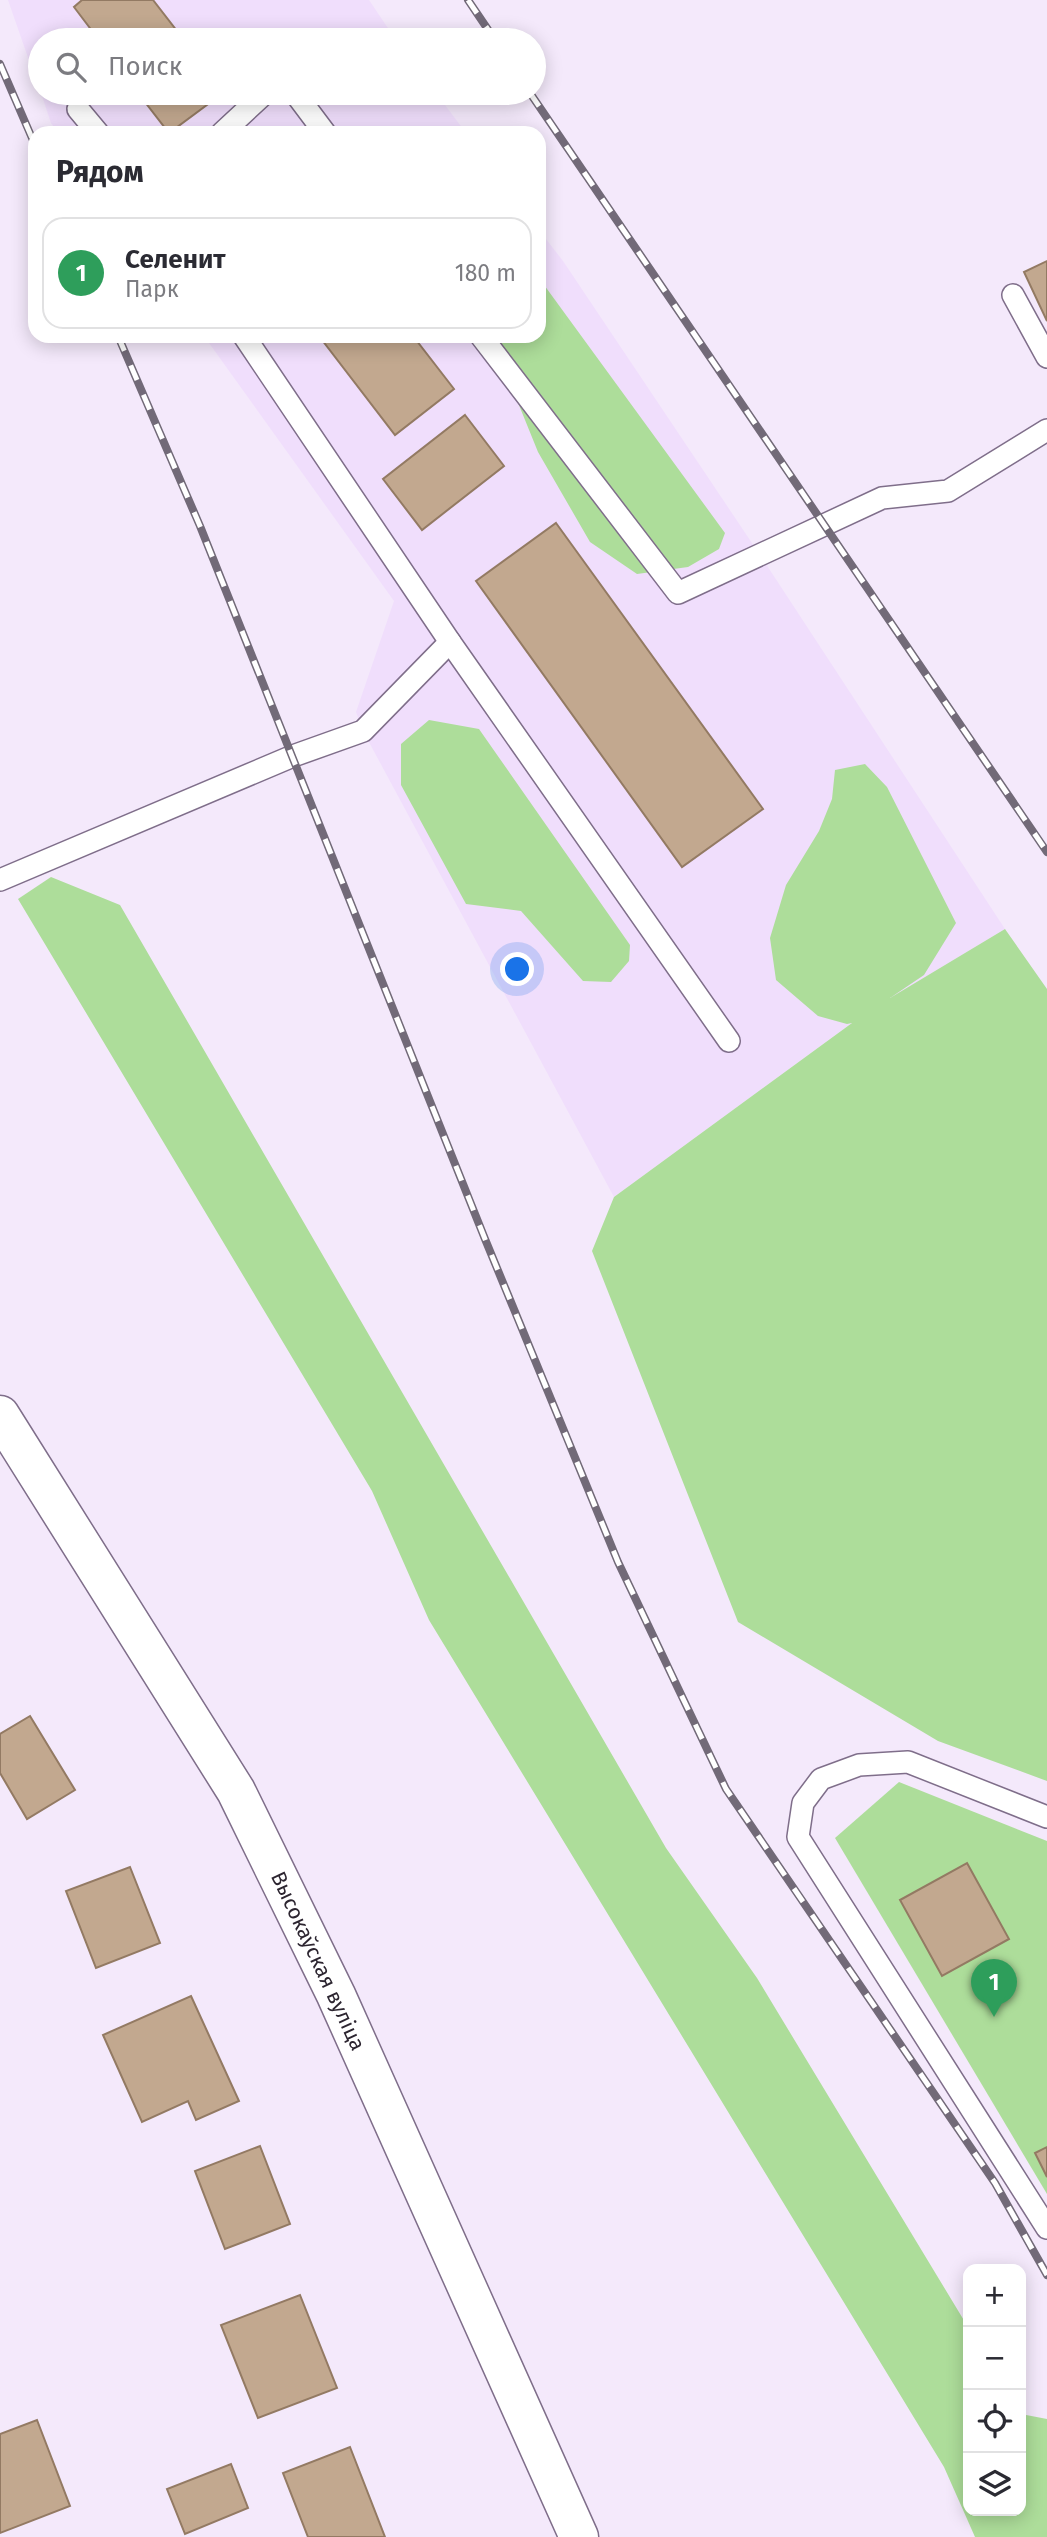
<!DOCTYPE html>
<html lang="ru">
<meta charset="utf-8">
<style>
body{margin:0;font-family:"Fira Sans",sans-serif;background:#f7f7f7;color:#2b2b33}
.controls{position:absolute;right:21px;bottom:21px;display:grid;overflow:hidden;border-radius:14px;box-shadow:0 4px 18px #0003}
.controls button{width:63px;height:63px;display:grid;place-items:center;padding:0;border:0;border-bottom:2px solid #e1e1e2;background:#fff;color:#2b2b33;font:35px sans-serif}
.you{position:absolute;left:518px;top:970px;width:24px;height:24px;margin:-18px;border:5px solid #fff;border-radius:50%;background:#1a73e8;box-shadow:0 0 0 10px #1a73e833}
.badge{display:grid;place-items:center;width:46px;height:46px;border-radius:50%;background:#b45309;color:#fff;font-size:23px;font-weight:700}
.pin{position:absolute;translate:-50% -58px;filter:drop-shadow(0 2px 4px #0008)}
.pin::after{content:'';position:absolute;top:37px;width:24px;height:21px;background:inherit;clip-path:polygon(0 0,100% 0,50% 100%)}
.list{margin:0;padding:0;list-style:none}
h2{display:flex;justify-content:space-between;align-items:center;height:91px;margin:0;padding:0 28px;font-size:30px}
h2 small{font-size:23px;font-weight:400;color:#7c7c81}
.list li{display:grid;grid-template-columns:46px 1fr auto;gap:21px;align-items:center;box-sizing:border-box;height:112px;margin:0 14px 14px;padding:0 14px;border:2px solid #e1e1e2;border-radius:21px}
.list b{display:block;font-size:26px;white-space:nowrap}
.list p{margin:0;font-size:23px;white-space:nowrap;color:#7c7c81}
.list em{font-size:23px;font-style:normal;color:#7c7c81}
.icon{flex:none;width:38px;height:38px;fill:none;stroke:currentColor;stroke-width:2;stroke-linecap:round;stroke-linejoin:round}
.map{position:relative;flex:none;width:1047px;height:2537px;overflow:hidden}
.search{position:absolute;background:#fff;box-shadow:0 4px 18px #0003;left:28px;top:28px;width:518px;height:77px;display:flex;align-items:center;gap:18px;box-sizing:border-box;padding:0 24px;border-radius:38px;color:#7c7c81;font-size:26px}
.panel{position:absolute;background:#fff;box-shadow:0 4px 18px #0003;left:28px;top:126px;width:518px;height:217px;border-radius:21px}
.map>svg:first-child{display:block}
.built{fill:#f0defc}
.green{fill:#addd9a}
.building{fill:#c2a88f;stroke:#937a63;stroke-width:2}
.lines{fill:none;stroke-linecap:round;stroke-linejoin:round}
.service-casing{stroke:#7f6e8a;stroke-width:24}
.minor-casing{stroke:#7f6e8a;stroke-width:41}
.service{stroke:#fff;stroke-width:21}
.minor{stroke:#fff;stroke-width:38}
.rail-casing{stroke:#726a78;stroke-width:8}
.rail{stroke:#fff;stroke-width:5;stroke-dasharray:16;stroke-linecap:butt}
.labels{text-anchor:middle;stroke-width:6;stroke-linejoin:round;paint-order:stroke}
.street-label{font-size:21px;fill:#2c2530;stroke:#fff}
</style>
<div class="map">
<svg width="1047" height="2537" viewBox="0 0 1047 2537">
<rect width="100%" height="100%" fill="#f4e9fb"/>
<g class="built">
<path d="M 8,0 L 369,0 L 396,40 L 40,40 L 40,92 Z"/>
<path d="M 41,93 L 436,93 L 466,133 L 58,133 L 51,123 Z"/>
<path d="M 539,230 L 563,261 L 760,555 L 1005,929 L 864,1014 L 614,1197 L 363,731 L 356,712 L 394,601 L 204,336 L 539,336 Z"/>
</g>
<g class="green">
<path d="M 539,278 L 725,533 L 719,549 L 688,567 L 637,574 L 590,542 L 538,452 L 491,336 L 539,336 Z"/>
<path d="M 429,720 L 479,729 L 630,945 L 629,961 L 611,982 L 583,981 L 521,911 L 466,904 L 401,785 L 401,744 Z"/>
<path d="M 865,764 L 887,787 L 956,923 L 924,975 L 890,998 L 1005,929 L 1047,989 L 1047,1781 L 938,1741 L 738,1622 L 592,1251 L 614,1197 L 852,1023 L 847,1024 L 818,1016 L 776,980 L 770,938 L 786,885 L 819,831 L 832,799 L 835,770 Z"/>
<path d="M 51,877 L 120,905 L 666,1848 L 757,1978 L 968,2327 L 968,2511 L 1021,2511 L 1021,2414 L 1047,2419 L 1047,2537 L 975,2537 L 944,2467 L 429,1620 L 372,1491 L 18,899 Z"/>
<path d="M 899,1782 L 1047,1841 L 1047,2194 L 835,1838 Z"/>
</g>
<g class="building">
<path d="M 82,0 L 153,0 L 184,40 L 99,40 L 74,7 Z"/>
<path d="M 138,93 L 223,93 L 169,133 Z"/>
<path d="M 1047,261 L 1047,321 L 1024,272 Z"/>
<path d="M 319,336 L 413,336 L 454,389 L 395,435 Z"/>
<path d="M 465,415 L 504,466 L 422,530 L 383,479 Z"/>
<path d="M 556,523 L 763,809 L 682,867 L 476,581 Z"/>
<path d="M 30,1716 L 75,1790 L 27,1819 L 0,1773 L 0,1734 Z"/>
<path d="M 967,1863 L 1009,1939 L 942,1976 L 900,1900 Z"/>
<path d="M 130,1867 L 160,1943 L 96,1968 L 66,1891 Z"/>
<path d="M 191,1996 L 239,2101 L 196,2120 L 188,2101 L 142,2122 L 103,2035 Z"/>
<path d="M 260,2146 L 290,2224 L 225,2249 L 195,2171 Z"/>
<path d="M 1047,2147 L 1047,2177 L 1035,2153 Z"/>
<path d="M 300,2295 L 337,2388 L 258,2418 L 221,2325 Z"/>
<path d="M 37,2420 L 70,2506 L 0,2533 L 0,2434 Z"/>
<path d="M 350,2447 L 385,2537 L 308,2537 L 283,2473 Z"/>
<path d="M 231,2464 L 248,2508 L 185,2534 L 167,2489 Z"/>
</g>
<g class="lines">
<defs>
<g id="service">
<path d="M 295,93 L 325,133"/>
<path d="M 78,109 L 98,133"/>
<path d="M 222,133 L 265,93"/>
<path d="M 1013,295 L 1047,357"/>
<path d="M 244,336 L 450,642 L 729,1041"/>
<path d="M 481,336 L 678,593 L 882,498 L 948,491 L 1047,430"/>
<path d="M 0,880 L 293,756 L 363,731 L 450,642"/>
<path d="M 1047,1817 L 908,1762 L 859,1765 L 821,1779 L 803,1803 L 798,1837 L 1047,2228"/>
</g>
<path id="minor" d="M 0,1415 L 236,1791 L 336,1995 L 579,2537"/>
</defs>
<use href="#service" class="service-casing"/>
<use href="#minor" class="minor-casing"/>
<use href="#service" class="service"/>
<use href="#minor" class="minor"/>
<defs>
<g id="rail">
<path d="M 468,0 L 495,40"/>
<path d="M 0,64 L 35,145"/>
<path d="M 530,93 L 1047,852"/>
<path d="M 118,336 L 200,526 L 485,1239 L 618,1562 L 726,1789 L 995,2183 L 1047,2275"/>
</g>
</defs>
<use href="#rail" class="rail-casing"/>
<use href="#rail" class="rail"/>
</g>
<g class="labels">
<g class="street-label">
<text transform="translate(318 1961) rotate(65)" y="7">Высокаўская вуліца</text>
</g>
</g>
</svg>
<div class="controls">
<button>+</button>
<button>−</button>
<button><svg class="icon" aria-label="locate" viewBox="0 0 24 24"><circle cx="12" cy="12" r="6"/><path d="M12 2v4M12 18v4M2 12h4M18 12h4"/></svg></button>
<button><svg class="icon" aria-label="layers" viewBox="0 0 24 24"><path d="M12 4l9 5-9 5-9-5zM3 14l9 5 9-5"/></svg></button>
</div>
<div class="you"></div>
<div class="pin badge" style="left:994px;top:2017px;background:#2e9e5b">1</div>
<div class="search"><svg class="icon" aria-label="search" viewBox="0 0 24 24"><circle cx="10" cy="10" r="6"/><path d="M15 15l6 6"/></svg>Поиск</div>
<section class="panel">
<h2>Рядом<small></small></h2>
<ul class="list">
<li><span class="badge" style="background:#2e9e5b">1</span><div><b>Селенит</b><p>Парк</p></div><em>180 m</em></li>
</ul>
</section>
</div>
